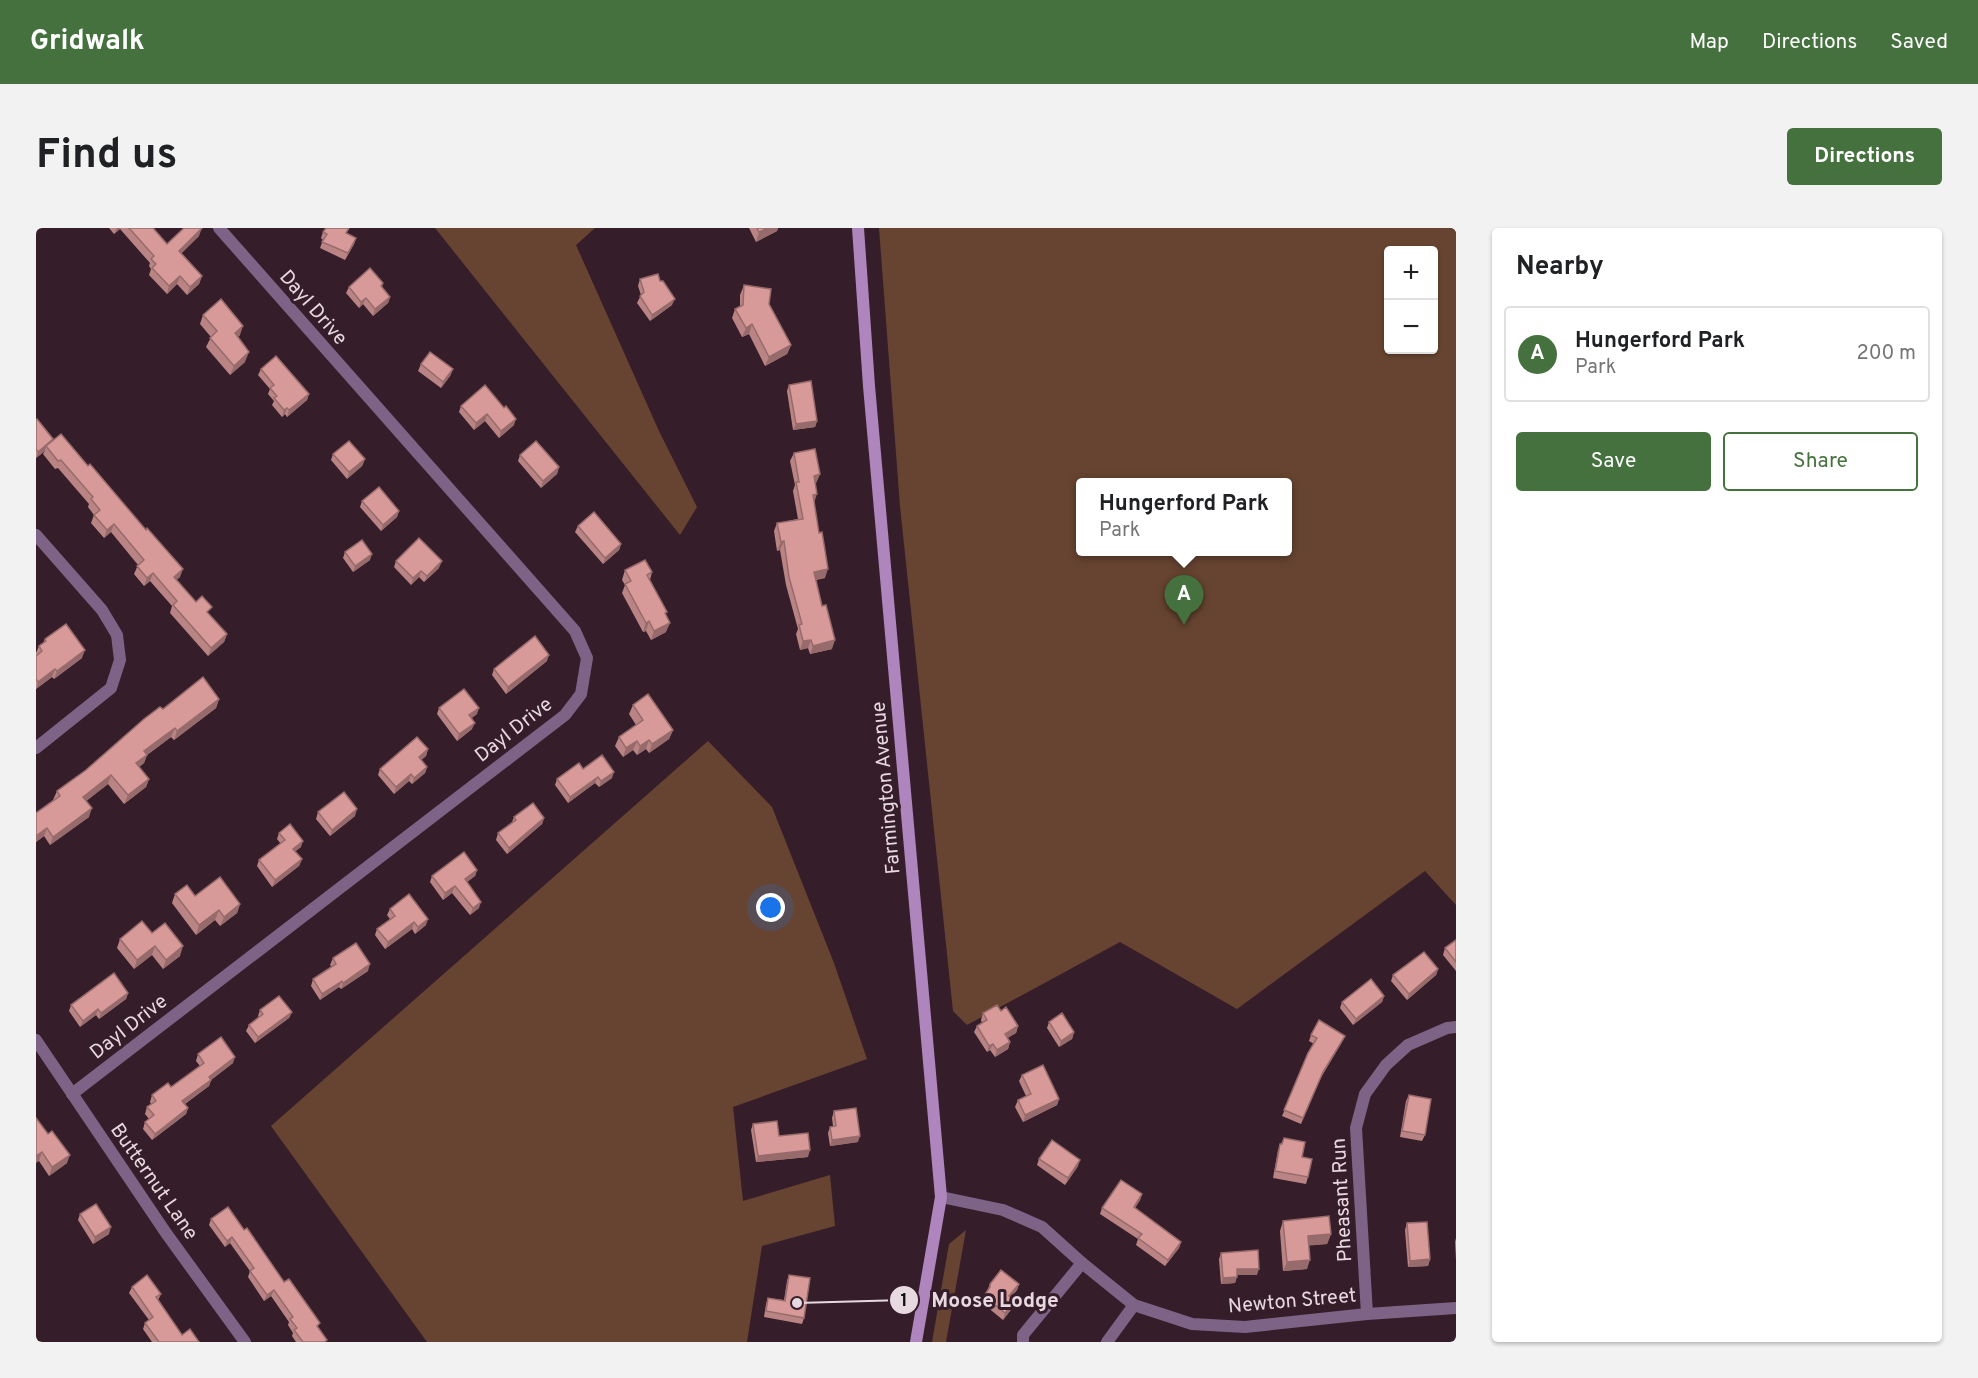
<!DOCTYPE html>
<meta charset="utf-8">
<style>
body{margin:0;font-family:Overpass,sans-serif;background:#f2f2f2;color:#202124}
.controls{position:absolute;right:18px;top:18px;display:grid;overflow:hidden;border-radius:6px;box-shadow:0 2px 4px #0004}
.controls button{width:54px;height:54px;display:grid;place-items:center;padding:0;border:0;border-bottom:2px solid #e0e0e0;background:#fff;color:#202124;font:30px sans-serif}
.you{position:absolute;left:735px;top:680px;width:21px;height:21px;margin:-15px;border:4px solid #fff;border-radius:50%;background:#1a73e8;box-shadow:0 0 0 9px #1a73e833}
.badge{display:grid;place-items:center;width:39px;height:39px;border-radius:50%;background:#45713e;color:#fff;font-size:20px;font-weight:700}
.pin{position:absolute;translate:-50% -50px;filter:drop-shadow(0 2px 3px #0008)}
.pin::after{content:'';position:absolute;top:32px;width:21px;height:18px;background:inherit;clip-path:polygon(0 0,100% 0,50% 100%)}
.popup{position:absolute;left:1040px;top:250px;width:216px;height:78px;box-sizing:border-box;display:grid;place-content:center;border-radius:6px;background:#fff;filter:drop-shadow(0 2px 4px #0005);font-size:20px;white-space:nowrap;color:#757577}
.popup b{font-size:22px;color:#202124}
.popup::after{content:'';position:absolute;left:50%;top:100%;margin-left:-12px;border:12px solid transparent;border-top-color:#fff}
.list{margin:0;padding:0;list-style:none}
h2{display:flex;justify-content:space-between;align-items:center;height:78px;margin:0;padding:0 24px;font-size:26px}
h2 small{font-size:20px;font-weight:400;color:#757577}
.list li{display:grid;grid-template-columns:39px 1fr auto;gap:18px;align-items:center;box-sizing:border-box;height:96px;margin:0 12px 12px;padding:0 12px;border:2px solid #e0e0e0;border-radius:6px}
.list b{display:block;font-size:22px;white-space:nowrap}
.list p{margin:0;font-size:20px;white-space:nowrap;color:#757577}
.list em{font-size:20px;font-style:normal;color:#757577}
.actions{display:flex;gap:12px;padding:18px 24px}
.actions a{flex:1;padding:14px 0;border:2px solid #45713e;border-radius:6px;text-align:center;font-size:21px;color:#45713e}
.actions .main{background:#45713e;color:#fff}
.map{position:relative;flex:none;width:1420px;height:1114px;overflow:hidden;border-radius:6px}
header{display:flex;align-items:center;gap:36px;box-sizing:border-box;height:84px;padding:0 30px;background:#45713e;color:#fff}
header strong{font-size:28px}
nav{display:flex;gap:33px;margin-inline-start:auto;font-size:21px}
.intro{display:flex;align-items:center;justify-content:space-between;box-sizing:border-box;height:144px;padding:0 36px}
h1{margin:0;font-size:42px}
.button{padding:15px 27px;border-radius:6px;background:#45713e;color:#fff;font-size:21px;font-weight:700}
main{display:flex;gap:36px;padding:0 36px}
aside{flex:1;background:#fff;border-radius:6px;box-shadow:0 2px 4px #0004}
.map>svg:first-child{display:block}
.green{fill:#674431;fill-rule:evenodd}
.lines{fill:none;stroke-linecap:round;stroke-linejoin:round}
.minor{stroke:#7d6386;stroke-width:12}
.secondary{stroke:#af85bd;stroke-width:12}
.wall{fill:#ba8484}
.shaded-wall{fill:#976b6b}
.building{fill:#d89999;stroke:#976b6b;stroke-width:1.5}
.labels{text-anchor:middle;stroke-width:6;stroke-linejoin:round;paint-order:stroke}
.street-label{font-size:20px;fill:#e8d8df;stroke:#351e2a}
.leader{fill:none;stroke:#e8d8df;stroke-width:2}
.callout-dot{fill:#e8d8df;stroke:#351e2a;stroke-width:2}
.mark-label{font-size:18px;text-anchor:middle;font-weight:bold;fill:#111}
.callout-label{font-size:21px;text-anchor:middle;font-weight:bold;fill:#e8d8df;stroke:#351e2a;stroke-width:6;stroke-linejoin:round;paint-order:stroke}
</style>
<header>
<strong>Gridwalk</strong>
<nav><a>Map</a><a>Directions</a><a>Saved</a></nav>
</header>
<div class="intro"><h1>Find us</h1><a class="button">Directions</a></div>
<main>
<div class="map">
<svg width="1420" height="1114" viewBox="0 0 1420 1114">
<rect width="100%" height="100%" fill="#351e2a"/>
<g class="green">
<path d="M 399,0 L 559,0 L 540,17 L 623,203 L 661,279 L 644,307 Z"/>
<path d="M 843,0 L 1420,0 L 1420,677 L 1389,643 L 1201,781 L 1084,714 L 931,797 L 917,783 L 864,278 ZM 1352,22 L 1398,22 L 1398,122 L 1352,122 ZM 1044,255 L 1252,255 L 1252,324 L 1044,324 Z"/>
<path d="M 672,513 L 736,579 L 798,735 L 831,831 L 697,879 L 707,973 L 794,947 L 799,998 L 726,1018 L 711,1114 L 391,1114 L 235,898 Z"/>
<path d="M 930,1002 L 910,1114 L 896,1114 L 913,1016 Z"/>
</g>
<g class="lines">
<g class="minor">
<path d="M 0,307 L 66,382 L 81,407 L 84,432 L 75,460 L 0,520"/>
<path d="M 0,812 L 130,1005 L 209,1114"/>
<path d="M 36,866 L 529,487 L 545,466 L 551,430 L 539,403 L 183,0"/>
<path d="M 905,969 L 967,982 L 1006,999 L 1046,1035 L 1098,1077 L 1156,1096 L 1209,1099 L 1331,1086 L 1420,1080"/>
<path d="M 1331,1086 L 1320,900 L 1329,866 L 1350,837 L 1372,817 L 1411,800 L 1420,799"/>
<path d="M 987,1114 L 987,1107 L 1046,1035"/>
<path d="M 1071,1114 L 1098,1077"/>
</g>
<path class="secondary" d="M 822,0 L 833,158 L 905,969 L 880,1114"/>
</g>
<g class="wall">
<path d="M 73,0 L 116,0 L 131,16 L 163,8 L 145,25 L 166,48 L 163,56 L 151,67 L 141,56 L 131,66 L 113,47 L 115,41 L 113,38 L 114,35 L 84,1 L 78,6 Z"/>
<path d="M 713,0 L 742,0 L 741,3 L 720,14 Z"/>
<path d="M 287,4 L 311,5 L 320,10 L 318,16 L 309,32 L 284,20 L 287,12 L 285,10 Z"/>
<path d="M 604,51 L 624,53 L 636,77 L 614,93 L 601,75 L 605,67 L 602,58 Z"/>
<path d="M 347,55 L 346,59 L 354,69 L 352,75 L 337,88 L 327,76 L 323,80 L 310,65 L 313,59 Z"/>
<path d="M 708,57 L 733,76 L 755,117 L 751,126 L 729,138 L 713,106 L 706,109 L 696,90 L 699,81 L 704,79 L 704,67 Z"/>
<path d="M 167,87 L 204,107 L 202,109 L 209,134 L 194,147 L 170,119 L 175,109 L 164,96 Z"/>
<path d="M 385,136 L 417,141 L 414,148 L 405,160 L 382,143 Z"/>
<path d="M 225,141 L 273,166 L 271,172 L 251,189 L 249,186 L 246,189 L 236,177 L 238,173 L 232,166 L 234,161 L 222,147 Z"/>
<path d="M 753,157 L 781,193 L 779,199 L 757,202 L 751,163 Z"/>
<path d="M 425,178 L 478,197 L 463,210 L 449,193 L 438,202 L 423,184 Z"/>
<path d="M 0,192 L 17,213 L 144,349 L 140,352 L 160,374 L 174,387 L 191,406 L 188,414 L 172,428 L 134,385 L 136,378 L 114,353 L 108,358 L 98,346 L 102,337 L 75,304 L 68,310 L 55,295 L 58,287 L 52,279 L 53,276 L 22,240 L 19,241 L 7,226 L 9,223 L 0,230 Z"/>
<path d="M 758,225 L 784,246 L 780,255 L 779,255 L 778,275 L 789,350 L 780,352 L 796,421 L 774,426 L 772,420 L 764,422 L 760,406 L 762,401 L 750,357 L 744,322 L 741,323 L 738,303 L 741,295 L 762,291 L 757,263 L 759,257 L 754,233 Z"/>
<path d="M 297,226 L 329,231 L 326,238 L 311,251 L 295,232 Z"/>
<path d="M 484,227 L 523,239 L 521,246 L 505,260 L 482,233 Z"/>
<path d="M 326,273 L 363,283 L 361,289 L 345,303 L 324,279 Z"/>
<path d="M 542,298 L 585,316 L 583,322 L 567,336 L 539,304 Z"/>
<path d="M 309,324 L 334,332 L 317,344 L 307,330 Z"/>
<path d="M 360,333 L 403,340 L 388,354 L 383,349 L 375,357 L 358,339 Z"/>
<path d="M 589,342 L 616,344 L 614,352 L 630,387 L 630,404 L 615,412 L 610,403 L 607,404 L 586,365 L 589,357 L 586,352 Z"/>
<path d="M 9,411 L 46,430 L 18,451 L 16,449 L 0,461 L 0,425 L 3,418 L 7,415 Z"/>
<path d="M 511,433 L 470,466 L 456,447 L 458,441 Z"/>
<path d="M 183,471 L 180,480 L 138,512 L 135,509 L 111,527 L 108,535 L 103,539 L 113,551 L 110,559 L 88,576 L 72,556 L 50,573 L 53,589 L 14,617 L 8,608 L 0,614 L 0,585 L 17,572 L 21,563 L 50,542 L 127,481 Z"/>
<path d="M 597,477 L 637,502 L 633,511 L 613,525 L 610,521 L 601,527 L 597,522 L 587,529 L 579,518 L 583,509 L 600,497 L 593,486 Z"/>
<path d="M 403,480 L 441,486 L 435,490 L 436,501 L 421,513 L 401,486 Z"/>
<path d="M 392,521 L 390,528 L 385,532 L 391,539 L 389,545 L 376,556 L 373,553 L 358,566 L 342,547 L 344,541 Z"/>
<path d="M 547,541 L 576,550 L 563,559 L 559,555 L 532,575 L 519,557 L 521,551 Z"/>
<path d="M 282,584 L 319,588 L 294,608 L 280,591 Z"/>
<path d="M 478,589 L 508,590 L 506,596 L 471,626 L 460,612 L 462,605 L 476,594 Z"/>
<path d="M 243,605 L 265,619 L 259,623 L 266,631 L 263,638 L 236,659 L 221,638 L 223,632 L 245,616 L 241,611 Z"/>
<path d="M 441,642 L 439,648 L 431,654 L 443,680 L 434,687 L 416,665 L 407,672 L 394,654 L 396,648 Z"/>
<path d="M 139,666 L 159,668 L 204,676 L 201,685 L 184,698 L 179,692 L 160,707 L 136,675 Z"/>
<path d="M 354,681 L 390,697 L 379,706 L 376,701 L 349,721 L 339,707 L 341,701 L 354,691 L 351,687 Z"/>
<path d="M 116,705 L 144,728 L 127,741 L 116,727 L 98,741 L 81,720 L 84,711 Z"/>
<path d="M 1420,712 L 1420,743 L 1407,727 L 1409,720 Z"/>
<path d="M 297,730 L 332,743 L 305,761 L 303,759 L 284,772 L 275,758 L 277,751 L 296,739 L 294,737 Z"/>
<path d="M 1402,741 L 1400,747 L 1371,772 L 1355,753 L 1357,747 Z"/>
<path d="M 92,765 L 90,771 L 63,791 L 60,787 L 44,799 L 33,783 L 35,777 Z"/>
<path d="M 1348,768 L 1346,774 L 1317,797 L 1304,780 L 1306,774 Z"/>
<path d="M 224,782 L 256,784 L 253,790 L 219,815 L 210,803 L 213,797 L 223,790 L 222,788 Z"/>
<path d="M 965,783 L 982,798 L 980,805 L 971,810 L 974,814 L 972,821 L 959,829 L 954,822 L 951,824 L 938,804 L 941,798 L 946,795 L 945,792 L 947,785 Z"/>
<path d="M 1013,794 L 1038,804 L 1036,811 L 1023,819 L 1011,800 Z"/>
<path d="M 1275,807 L 1306,814 L 1284,851 L 1265,896 L 1246,888 L 1278,816 L 1273,813 Z"/>
<path d="M 162,826 L 197,835 L 175,852 L 173,858 L 149,876 L 152,880 L 150,886 L 116,912 L 107,901 L 109,894 L 113,891 L 109,886 L 111,879 L 115,876 L 114,874 L 116,867 L 135,859 L 164,838 L 160,833 Z"/>
<path d="M 986,847 L 1023,871 L 1021,877 L 987,894 L 979,879 L 982,872 L 990,868 L 983,853 Z"/>
<path d="M 1373,867 L 1389,907 L 1386,913 L 1364,909 L 1370,873 Z"/>
<path d="M 798,883 L 822,914 L 794,918 L 792,905 L 794,899 L 797,898 L 796,890 Z"/>
<path d="M 0,890 L 31,935 L 13,948 L 3,933 Z"/>
<path d="M 717,896 L 743,908 L 772,929 L 720,934 L 715,902 Z"/>
<path d="M 1248,910 L 1266,929 L 1272,949 L 1270,956 L 1237,950 L 1242,922 Z"/>
<path d="M 1003,931 L 1042,938 L 1029,957 L 1001,937 Z"/>
<path d="M 1106,966 L 1104,972 L 1099,980 L 1145,1014 L 1143,1020 L 1129,1038 L 1100,1017 L 1102,1011 L 1064,986 L 1066,980 Z"/>
<path d="M 44,986 L 73,1006 L 57,1016 L 42,992 Z"/>
<path d="M 175,991 L 208,1002 L 283,1100 L 290,1114 L 260,1114 L 256,1108 L 257,1105 L 252,1097 L 253,1094 L 235,1068 L 228,1073 L 212,1049 L 214,1043 L 194,1015 L 189,1019 L 173,997 Z"/>
<path d="M 1247,993 L 1295,1006 L 1291,1016 L 1273,1017 L 1271,1041 L 1247,1043 L 1244,1003 Z"/>
<path d="M 1371,995 L 1394,1031 L 1392,1038 L 1372,1039 L 1369,1002 Z"/>
<path d="M 1420,1010 L 1420,1032 L 1419,1014 Z"/>
<path d="M 1185,1025 L 1221,1047 L 1201,1047 L 1199,1055 L 1185,1056 L 1183,1031 Z"/>
<path d="M 753,1047 L 768,1090 L 766,1096 L 728,1089 L 730,1076 L 732,1070 L 748,1072 L 751,1053 Z"/>
<path d="M 954,1056 L 983,1056 L 981,1062 L 975,1069 L 977,1079 L 967,1092 L 945,1074 L 948,1068 L 951,1063 Z"/>
<path d="M 96,1059 L 125,1066 L 122,1072 L 146,1107 L 163,1114 L 116,1114 L 107,1101 L 109,1095 L 113,1092 L 93,1065 Z"/>
</g>
<g class="shaded-wall">
<path d="M 81,0 L 85,0 L 78,6 Z"/>
<path d="M 166,0 L 163,8 L 140,31 L 143,23 Z"/>
<path d="M 732,0 L 742,0 L 741,3 L 720,14 L 723,4 Z"/>
<path d="M 320,10 L 318,16 L 309,32 L 312,25 Z"/>
<path d="M 144,48 L 141,56 L 131,66 L 133,58 Z"/>
<path d="M 166,48 L 163,56 L 151,67 L 154,59 Z"/>
<path d="M 354,69 L 352,75 L 337,88 L 339,81 Z"/>
<path d="M 330,70 L 327,76 L 323,80 L 325,74 Z"/>
<path d="M 639,71 L 636,77 L 614,93 L 616,87 Z"/>
<path d="M 716,96 L 713,106 L 706,109 L 710,100 Z"/>
<path d="M 207,98 L 204,107 L 196,114 L 199,105 Z"/>
<path d="M 755,117 L 751,126 L 729,138 L 733,129 Z"/>
<path d="M 213,124 L 209,134 L 194,147 L 198,138 Z"/>
<path d="M 417,141 L 414,148 L 405,160 L 407,154 Z"/>
<path d="M 273,166 L 271,172 L 251,189 L 253,182 Z"/>
<path d="M 251,180 L 249,186 L 246,189 L 248,182 Z"/>
<path d="M 451,186 L 449,193 L 438,202 L 440,195 Z"/>
<path d="M 480,191 L 478,197 L 463,210 L 465,203 Z"/>
<path d="M 781,193 L 779,199 L 757,202 L 760,196 Z"/>
<path d="M 17,211 L 15,218 L 10,218 L 9,223 L 0,230 L 2,224 Z"/>
<path d="M 329,231 L 326,238 L 311,251 L 313,244 Z"/>
<path d="M 523,239 L 521,246 L 505,260 L 507,253 Z"/>
<path d="M 784,246 L 780,255 L 775,256 L 778,248 Z"/>
<path d="M 781,266 L 778,275 L 777,267 Z"/>
<path d="M 363,283 L 361,289 L 345,303 L 347,297 Z"/>
<path d="M 78,296 L 75,304 L 68,310 L 71,302 Z"/>
<path d="M 748,313 L 744,322 L 741,323 L 745,314 Z"/>
<path d="M 585,316 L 583,322 L 567,336 L 569,330 Z"/>
<path d="M 336,326 L 334,332 L 317,344 L 319,338 Z"/>
<path d="M 406,333 L 403,340 L 388,354 L 391,348 Z"/>
<path d="M 147,341 L 144,349 L 135,357 L 138,349 Z"/>
<path d="M 792,341 L 789,350 L 775,352 L 778,344 Z"/>
<path d="M 385,343 L 383,349 L 375,357 L 377,350 Z"/>
<path d="M 117,345 L 114,353 L 108,358 L 111,350 Z"/>
<path d="M 613,393 L 610,403 L 607,404 L 610,395 Z"/>
<path d="M 634,395 L 630,404 L 615,412 L 618,403 Z"/>
<path d="M 191,406 L 188,414 L 172,428 L 175,420 Z"/>
<path d="M 775,412 L 772,420 L 764,422 L 767,413 Z"/>
<path d="M 799,412 L 796,421 L 774,426 L 777,418 Z"/>
<path d="M 49,422 L 46,430 L 18,451 L 21,443 Z"/>
<path d="M 513,427 L 511,433 L 470,466 L 472,459 Z"/>
<path d="M 19,441 L 16,449 L 0,461 L 2,454 Z"/>
<path d="M 183,471 L 180,480 L 138,512 L 141,503 Z"/>
<path d="M 443,480 L 441,486 L 431,494 L 433,487 Z"/>
<path d="M 439,495 L 436,501 L 421,513 L 423,506 Z"/>
<path d="M 139,500 L 135,509 L 111,527 L 108,535 L 97,544 L 100,535 L 108,523 Z"/>
<path d="M 637,502 L 633,511 L 613,525 L 616,516 Z"/>
<path d="M 613,512 L 610,521 L 601,527 L 604,518 Z"/>
<path d="M 601,513 L 597,522 L 587,529 L 590,520 Z"/>
<path d="M 392,521 L 390,528 L 381,536 L 383,529 Z"/>
<path d="M 391,539 L 389,545 L 376,556 L 378,550 Z"/>
<path d="M 578,544 L 576,550 L 563,559 L 565,553 Z"/>
<path d="M 375,546 L 373,553 L 358,566 L 360,559 Z"/>
<path d="M 75,547 L 72,556 L 44,578 L 47,569 Z"/>
<path d="M 562,549 L 559,555 L 532,575 L 534,569 Z"/>
<path d="M 113,551 L 110,559 L 88,576 L 92,567 Z"/>
<path d="M 56,580 L 53,589 L 14,617 L 17,609 Z"/>
<path d="M 321,581 L 319,588 L 294,608 L 296,602 Z"/>
<path d="M 508,590 L 506,596 L 471,626 L 473,620 Z"/>
<path d="M 11,600 L 8,608 L 0,614 L 0,608 Z"/>
<path d="M 267,613 L 265,619 L 255,627 L 257,621 Z"/>
<path d="M 266,631 L 263,638 L 236,659 L 239,652 Z"/>
<path d="M 441,642 L 439,648 L 427,657 L 429,651 Z"/>
<path d="M 419,658 L 416,665 L 407,672 L 409,665 Z"/>
<path d="M 445,674 L 443,680 L 434,687 L 437,680 Z"/>
<path d="M 204,676 L 201,685 L 184,698 L 188,689 Z"/>
<path d="M 183,682 L 179,692 L 160,707 L 163,697 Z"/>
<path d="M 392,691 L 390,697 L 379,706 L 382,699 Z"/>
<path d="M 378,694 L 376,701 L 349,721 L 352,714 Z"/>
<path d="M 119,718 L 116,727 L 98,741 L 101,732 Z"/>
<path d="M 147,718 L 144,728 L 127,741 L 130,732 Z"/>
<path d="M 334,736 L 332,743 L 305,761 L 307,755 Z"/>
<path d="M 1402,741 L 1400,747 L 1371,772 L 1373,766 Z"/>
<path d="M 306,753 L 303,759 L 284,772 L 286,766 Z"/>
<path d="M 92,765 L 90,771 L 63,791 L 65,785 Z"/>
<path d="M 1348,768 L 1346,774 L 1317,797 L 1320,791 Z"/>
<path d="M 62,781 L 60,787 L 44,799 L 47,793 Z"/>
<path d="M 256,784 L 253,790 L 219,815 L 222,809 Z"/>
<path d="M 982,798 L 980,805 L 967,813 L 969,806 Z"/>
<path d="M 1038,804 L 1036,811 L 1023,819 L 1025,813 Z"/>
<path d="M 1309,808 L 1306,814 L 1284,851 L 1265,896 L 1287,844 Z"/>
<path d="M 974,814 L 972,821 L 959,829 L 961,822 Z"/>
<path d="M 957,816 L 954,822 L 951,824 L 953,818 Z"/>
<path d="M 199,829 L 197,835 L 175,852 L 173,858 L 144,879 L 146,873 L 173,849 Z"/>
<path d="M 1023,871 L 1021,877 L 987,894 L 989,887 Z"/>
<path d="M 152,880 L 150,886 L 116,912 L 119,906 Z"/>
<path d="M 824,908 L 822,914 L 794,918 L 796,912 Z"/>
<path d="M 774,922 L 772,929 L 720,934 L 722,928 Z"/>
<path d="M 6,924 L 3,933 L 0,935 L 0,928 Z"/>
<path d="M 34,927 L 31,935 L 13,948 L 16,939 Z"/>
<path d="M 1044,932 L 1042,938 L 1029,957 L 1032,950 Z"/>
<path d="M 1106,966 L 1104,972 L 1095,986 L 1098,979 Z"/>
<path d="M 75,999 L 73,1006 L 57,1016 L 59,1009 Z"/>
<path d="M 1295,1006 L 1291,1016 L 1269,1018 L 1272,1008 Z"/>
<path d="M 196,1009 L 194,1015 L 189,1019 L 191,1013 Z"/>
<path d="M 1145,1014 L 1143,1020 L 1129,1038 L 1132,1032 Z"/>
<path d="M 1394,1031 L 1392,1038 L 1372,1039 L 1374,1033 Z"/>
<path d="M 1274,1032 L 1271,1041 L 1247,1043 L 1251,1034 Z"/>
<path d="M 1201,1041 L 1223,1041 L 1221,1047 L 1199,1047 Z"/>
<path d="M 1201,1049 L 1199,1055 L 1185,1056 L 1187,1050 Z"/>
<path d="M 983,1056 L 981,1062 L 971,1074 L 973,1068 Z"/>
<path d="M 238,1062 L 235,1068 L 228,1073 L 231,1067 Z"/>
<path d="M 979,1073 L 977,1079 L 967,1092 L 969,1085 Z"/>
</g>
<g class="building">
<path d="M 93,0 L 117,0 L 131,16 L 148,0 L 166,0 L 143,23 L 166,48 L 154,59 L 144,48 L 133,58 L 116,40 L 120,36 L 115,31 L 118,28 Z"/>
<path d="M 290,0 L 313,0 L 310,5 L 320,10 L 312,25 L 286,14 L 291,6 L 287,4 Z"/>
<path d="M 721,0 L 732,0 L 723,4 Z"/>
<path d="M 334,40 L 347,55 L 345,58 L 354,69 L 339,81 L 330,70 L 325,74 L 313,59 Z"/>
<path d="M 622,46 L 624,53 L 627,53 L 639,71 L 616,87 L 604,68 L 608,64 L 604,51 Z"/>
<path d="M 708,57 L 735,61 L 733,76 L 755,117 L 733,129 L 716,96 L 710,100 L 699,81 L 707,77 Z"/>
<path d="M 185,71 L 207,98 L 199,105 L 213,124 L 198,138 L 174,110 L 181,103 L 167,87 Z"/>
<path d="M 394,124 L 417,141 L 407,154 L 385,136 Z"/>
<path d="M 240,128 L 273,166 L 253,182 L 251,180 L 248,182 L 238,170 L 241,168 L 234,160 L 238,157 L 225,141 Z"/>
<path d="M 775,153 L 781,193 L 760,196 L 753,157 Z"/>
<path d="M 449,157 L 468,180 L 470,178 L 480,191 L 465,203 L 451,186 L 440,195 L 425,178 Z"/>
<path d="M 1,191 L 17,211 L 2,224 L 0,221 L 0,192 Z"/>
<path d="M 25,206 L 52,238 L 54,236 L 110,302 L 111,300 L 147,341 L 138,349 L 160,374 L 166,368 L 176,379 L 171,384 L 191,406 L 175,420 L 137,377 L 141,373 L 117,345 L 111,350 L 101,338 L 108,332 L 78,296 L 71,302 L 58,287 L 64,282 L 55,271 L 57,269 L 25,232 L 22,233 L 10,218 Z"/>
<path d="M 313,213 L 329,231 L 313,244 L 297,226 Z"/>
<path d="M 500,213 L 523,239 L 507,253 L 484,227 Z"/>
<path d="M 779,221 L 784,246 L 778,248 L 781,266 L 777,267 L 783,305 L 786,304 L 792,341 L 778,344 L 786,378 L 790,377 L 799,412 L 777,418 L 775,412 L 767,413 L 763,397 L 766,396 L 753,349 L 748,313 L 745,314 L 741,295 L 767,291 L 760,254 L 763,254 L 758,225 Z"/>
<path d="M 343,259 L 363,283 L 347,297 L 326,273 Z"/>
<path d="M 558,284 L 585,316 L 569,330 L 542,298 Z"/>
<path d="M 383,310 L 406,333 L 391,348 L 385,343 L 377,350 L 360,333 Z"/>
<path d="M 326,312 L 336,326 L 319,338 L 309,324 Z"/>
<path d="M 609,332 L 616,344 L 611,347 L 631,384 L 629,385 L 634,395 L 618,403 L 613,393 L 610,395 L 589,356 L 595,353 L 589,342 Z"/>
<path d="M 30,396 L 49,422 L 21,443 L 19,441 L 2,454 L 0,451 L 0,428 L 6,423 L 3,418 L 10,413 L 9,411 Z"/>
<path d="M 499,408 L 513,427 L 472,459 L 458,441 Z"/>
<path d="M 167,449 L 183,471 L 141,503 L 139,500 L 108,523 L 111,527 L 100,535 L 113,551 L 92,567 L 75,547 L 47,569 L 56,580 L 17,609 L 11,600 L 0,608 L 0,585 L 24,568 L 21,563 L 50,542 L 108,491 L 124,479 L 127,481 Z"/>
<path d="M 428,461 L 443,480 L 433,487 L 439,495 L 423,506 L 403,480 Z"/>
<path d="M 612,466 L 637,502 L 616,516 L 613,512 L 604,518 L 601,513 L 590,520 L 583,509 L 607,492 L 597,477 Z"/>
<path d="M 381,509 L 392,521 L 383,529 L 391,539 L 378,550 L 375,546 L 360,559 L 344,541 Z"/>
<path d="M 566,527 L 578,544 L 565,553 L 562,549 L 534,569 L 521,551 L 543,535 L 547,541 Z"/>
<path d="M 308,564 L 321,581 L 296,602 L 282,584 Z"/>
<path d="M 497,575 L 508,590 L 473,620 L 462,605 L 480,592 L 478,589 Z"/>
<path d="M 254,596 L 267,613 L 257,621 L 266,631 L 239,652 L 223,632 L 249,612 L 243,605 Z"/>
<path d="M 428,624 L 441,642 L 429,651 L 445,674 L 437,680 L 419,658 L 409,665 L 396,648 Z"/>
<path d="M 184,649 L 204,676 L 188,689 L 183,682 L 163,697 L 139,666 L 151,657 L 159,668 Z"/>
<path d="M 373,666 L 392,691 L 382,699 L 378,694 L 352,714 L 341,701 L 359,688 L 354,681 Z"/>
<path d="M 106,693 L 116,705 L 129,695 L 147,718 L 130,732 L 119,718 L 101,732 L 84,711 Z"/>
<path d="M 1420,712 L 1420,734 L 1409,720 Z"/>
<path d="M 320,715 L 334,736 L 307,755 L 306,753 L 286,766 L 277,751 L 300,736 L 297,730 Z"/>
<path d="M 1388,724 L 1402,741 L 1373,766 L 1357,747 Z"/>
<path d="M 78,745 L 92,765 L 65,785 L 62,781 L 47,793 L 35,777 Z"/>
<path d="M 1335,751 L 1348,768 L 1320,791 L 1306,774 Z"/>
<path d="M 243,768 L 256,784 L 222,809 L 213,797 L 227,786 L 224,782 Z"/>
<path d="M 961,777 L 965,783 L 970,779 L 982,798 L 969,806 L 974,814 L 961,822 L 957,816 L 953,818 L 941,798 L 951,792 L 947,785 Z"/>
<path d="M 1026,785 L 1038,804 L 1025,813 L 1013,794 Z"/>
<path d="M 1283,792 L 1309,808 L 1287,844 L 1267,890 L 1248,882 L 1272,825 L 1281,810 L 1275,807 Z"/>
<path d="M 185,809 L 199,829 L 173,849 L 175,852 L 146,873 L 152,880 L 119,906 L 109,894 L 118,887 L 111,879 L 120,873 L 116,867 L 132,855 L 135,859 L 168,835 L 162,826 Z"/>
<path d="M 1007,837 L 1023,871 L 989,887 L 982,872 L 995,866 L 986,847 Z"/>
<path d="M 1373,867 L 1395,871 L 1389,907 L 1366,903 Z"/>
<path d="M 820,880 L 824,908 L 796,912 L 794,899 L 800,898 L 798,883 Z"/>
<path d="M 0,890 L 12,906 L 16,903 L 34,927 L 16,939 L 6,924 L 0,928 Z"/>
<path d="M 741,893 L 743,908 L 772,905 L 774,922 L 722,928 L 717,896 Z"/>
<path d="M 1248,910 L 1269,914 L 1266,929 L 1276,931 L 1272,949 L 1239,943 L 1244,916 L 1246,916 Z"/>
<path d="M 1016,912 L 1044,932 L 1032,950 L 1003,931 Z"/>
<path d="M 1085,952 L 1106,966 L 1098,979 L 1145,1014 L 1132,1032 L 1102,1010 L 1106,1006 L 1066,980 Z"/>
<path d="M 60,976 L 75,999 L 59,1009 L 44,986 Z"/>
<path d="M 192,979 L 208,1002 L 211,1000 L 248,1054 L 253,1051 L 284,1095 L 281,1098 L 291,1112 L 288,1114 L 267,1114 L 258,1102 L 261,1100 L 254,1091 L 257,1089 L 238,1062 L 231,1067 L 214,1043 L 218,1040 L 196,1009 L 191,1013 L 175,991 Z"/>
<path d="M 1293,988 L 1295,1006 L 1272,1008 L 1274,1032 L 1251,1034 L 1247,993 Z"/>
<path d="M 1391,994 L 1394,1031 L 1374,1033 L 1371,995 Z"/>
<path d="M 1222,1022 L 1223,1041 L 1201,1041 L 1201,1049 L 1187,1050 L 1185,1025 Z"/>
<path d="M 965,1042 L 983,1056 L 973,1068 L 979,1073 L 969,1085 L 948,1068 L 954,1059 L 954,1056 Z"/>
<path d="M 111,1047 L 125,1066 L 120,1069 L 146,1107 L 154,1101 L 163,1114 L 123,1114 L 109,1095 L 117,1089 L 96,1059 Z"/>
<path d="M 753,1047 L 774,1050 L 768,1090 L 730,1083 L 732,1070 L 749,1073 Z"/>
</g>
<g class="labels">
<g class="street-label">
<text transform="translate(278 79) rotate(49)" y="7">Dayl Drive</text>
<text transform="translate(477 501) rotate(-38)" y="7">Dayl Drive</text>
<text transform="translate(849 560) rotate(-95)" y="7">Farmington Avenue</text>
<text transform="translate(92 798) rotate(-38)" y="7">Dayl Drive</text>
<text transform="translate(119 953) rotate(55)" y="7">Butternut Lane</text>
<text transform="translate(1305 972) rotate(-93)" y="7">Pheasant Run</text>
<text transform="translate(1256 1072) rotate(-5)" y="7">Newton Street</text>
</g>
</g>
<path class="leader" d="M761 1075L868 1072"/>
<g class="callout-dot">
<circle cx="761" cy="1075" r="6"/>
<circle cx="868" cy="1072" r="15"/>
</g>
<g class="mark-label">
<text x="868" y="1078">1</text>
</g>
<g class="callout-label">
<text x="959" y="1079">Moose Lodge</text>
</g>
</svg>
<div class="controls">
<button>+</button>
<button>−</button>
</div>
<div class="you"></div>
<div class="pin badge" style="left:1148px;top:397px">A</div>
<div class="popup"><b>Hungerford Park</b>Park</div>
</div>
<aside>
<h2>Nearby<small></small></h2>
<ul class="list">
<li><span class="badge">A</span><div><b>Hungerford Park</b><p>Park</p></div><em>200 m</em></li>
</ul>
<div class="actions"><a class="main">Save</a><a>Share</a></div>
</aside>
</main>
